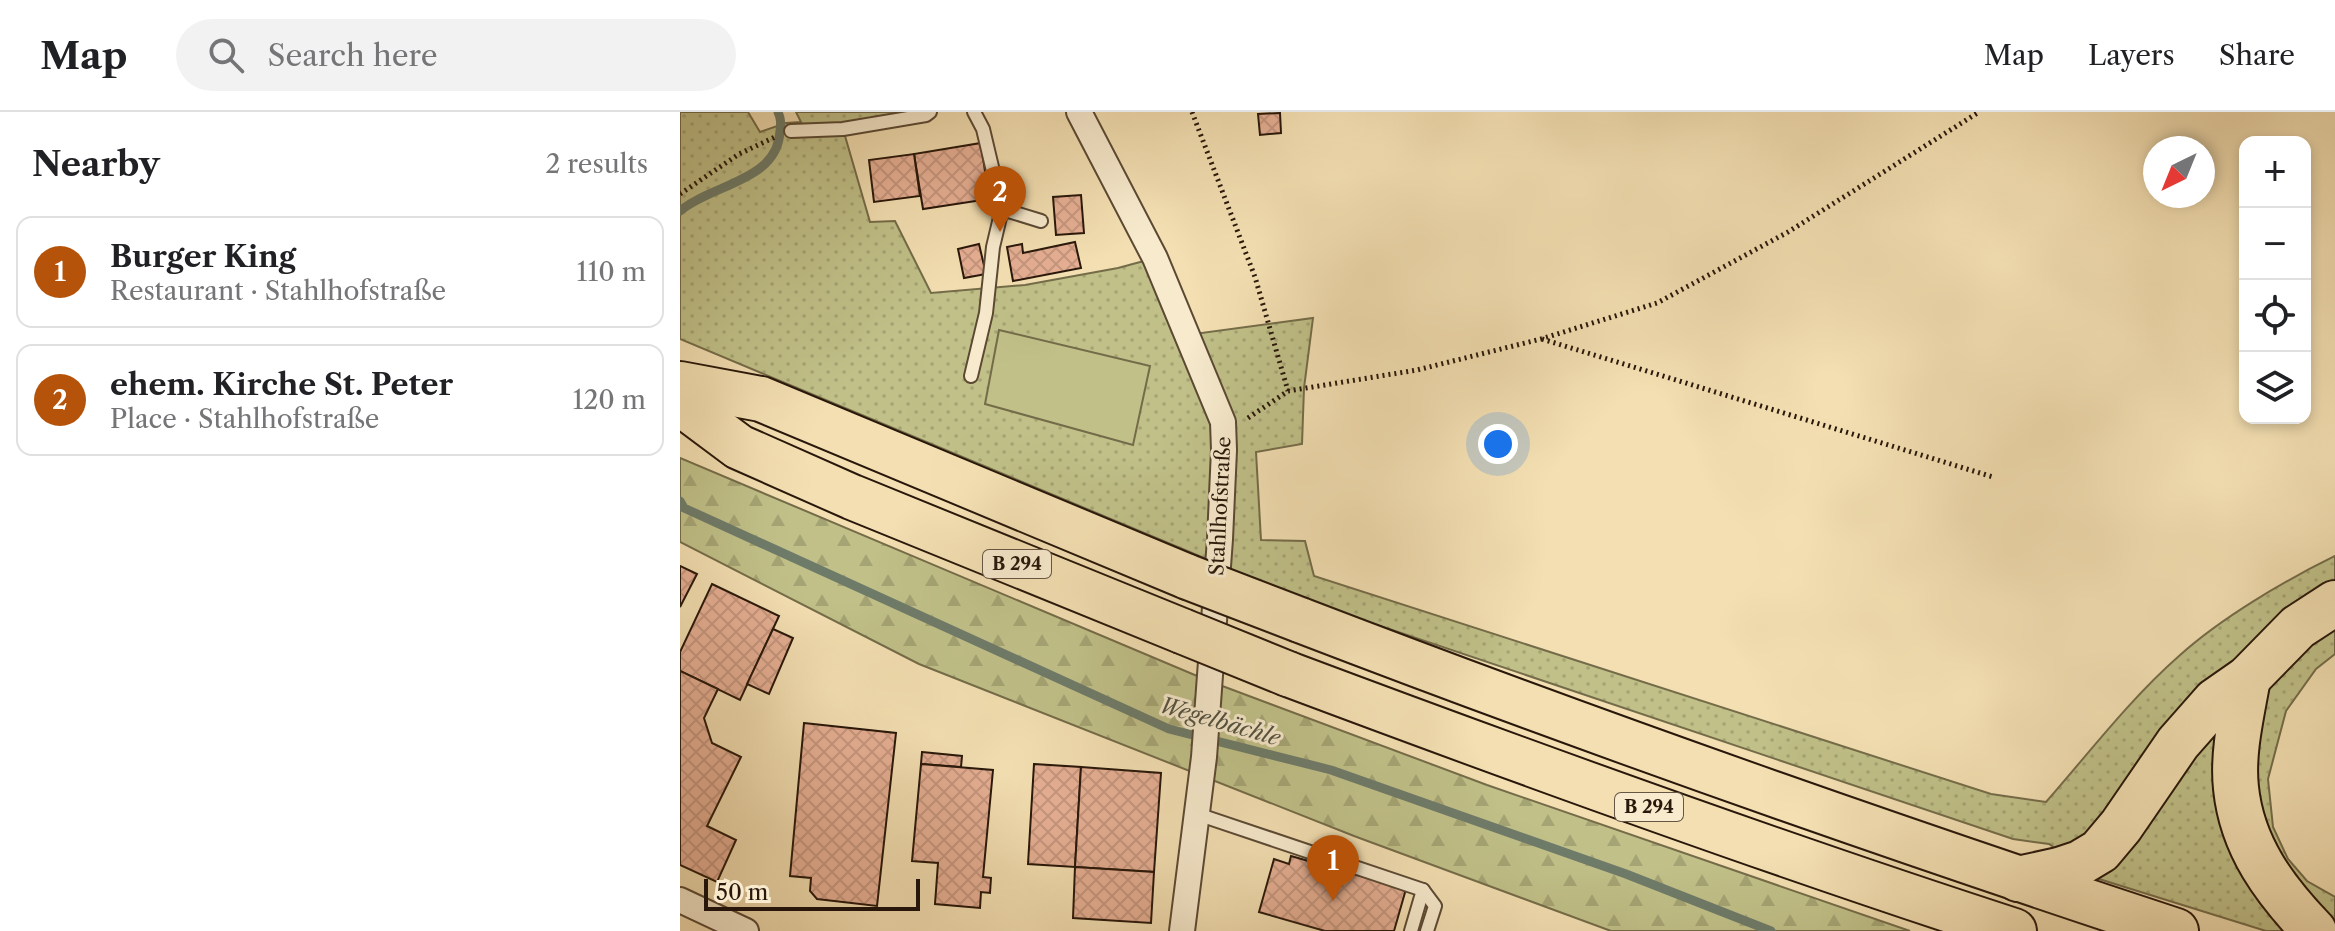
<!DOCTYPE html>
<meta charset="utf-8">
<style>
body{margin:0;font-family:"Libre Caslon Text",serif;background:#f2f2f2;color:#202124}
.controls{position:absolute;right:24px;top:24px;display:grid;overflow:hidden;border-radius:16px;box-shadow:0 4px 12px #0003}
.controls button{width:72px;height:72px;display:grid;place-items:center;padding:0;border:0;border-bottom:2px solid #e0e0e0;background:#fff;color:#202124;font:40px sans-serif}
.compass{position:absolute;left:1463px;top:24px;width:72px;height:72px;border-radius:50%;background:#fff;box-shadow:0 4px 12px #0003;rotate:223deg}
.scale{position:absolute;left:24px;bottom:20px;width:216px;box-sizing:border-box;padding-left:8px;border:4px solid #28170a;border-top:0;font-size:22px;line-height:28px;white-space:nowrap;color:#28170a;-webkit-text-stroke:6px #f7eacd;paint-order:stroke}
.you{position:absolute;left:818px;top:332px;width:28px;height:28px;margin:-20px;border:6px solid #fff;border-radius:50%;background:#1a73e8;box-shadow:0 0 0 12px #1a73e833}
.badge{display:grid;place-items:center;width:52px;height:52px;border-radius:50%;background:#b45309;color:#fff;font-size:26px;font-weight:700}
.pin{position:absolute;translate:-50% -66px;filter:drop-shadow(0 2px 4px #0008)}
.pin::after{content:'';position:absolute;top:42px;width:28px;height:24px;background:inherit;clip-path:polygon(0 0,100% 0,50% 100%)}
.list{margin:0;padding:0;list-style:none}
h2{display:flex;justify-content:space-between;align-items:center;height:104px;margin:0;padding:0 32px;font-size:34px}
h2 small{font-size:26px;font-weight:400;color:#757577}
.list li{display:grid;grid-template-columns:52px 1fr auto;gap:24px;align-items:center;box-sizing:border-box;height:112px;margin:0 16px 16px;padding:0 16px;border:2px solid #e0e0e0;border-radius:16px}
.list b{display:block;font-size:30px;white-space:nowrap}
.list p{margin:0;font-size:26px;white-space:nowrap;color:#757577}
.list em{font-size:26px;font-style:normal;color:#757577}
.icon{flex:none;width:44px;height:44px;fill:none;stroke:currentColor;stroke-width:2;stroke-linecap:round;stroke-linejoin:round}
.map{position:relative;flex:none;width:1655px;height:819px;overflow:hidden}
header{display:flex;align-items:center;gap:48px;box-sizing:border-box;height:112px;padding:0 40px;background:#fff;border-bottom:2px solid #e0e0e0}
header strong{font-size:38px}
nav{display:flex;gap:44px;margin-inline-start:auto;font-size:28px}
.search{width:560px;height:72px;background:#f2f2f2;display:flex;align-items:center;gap:20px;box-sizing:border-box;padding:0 28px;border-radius:44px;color:#757577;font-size:30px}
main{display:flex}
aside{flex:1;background:#fff}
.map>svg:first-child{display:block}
.grass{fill:url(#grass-dots);stroke:#746c49;stroke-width:2}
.forest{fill:url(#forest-firs);stroke:#746c49;stroke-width:2}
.pitch{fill:#c0c088;stroke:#746c49;stroke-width:2}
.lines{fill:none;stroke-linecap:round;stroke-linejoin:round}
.stream{stroke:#6e7b69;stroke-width:9}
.building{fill:url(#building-cross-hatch);stroke:#28170a;stroke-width:2}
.lane-casing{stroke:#5b4934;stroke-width:16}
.street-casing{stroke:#5b4934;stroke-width:28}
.highway-casing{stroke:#28170a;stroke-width:48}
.path{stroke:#28170a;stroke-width:5;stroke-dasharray:2 4;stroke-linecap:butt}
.lane{stroke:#f7eacd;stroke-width:12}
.street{stroke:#f7eacd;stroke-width:24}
.highway{stroke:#f3dfb2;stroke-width:44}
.highway-bridge-casing{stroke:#28170a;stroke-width:48;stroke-linecap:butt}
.highway-bridge{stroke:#f3dfb2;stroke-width:44}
.labels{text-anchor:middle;stroke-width:6;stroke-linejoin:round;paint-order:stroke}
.shield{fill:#f7eacd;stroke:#665644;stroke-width:2}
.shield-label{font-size:18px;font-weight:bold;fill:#28170a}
.street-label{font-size:20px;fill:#28170a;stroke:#f7eacd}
.water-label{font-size:22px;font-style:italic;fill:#515142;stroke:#f7eacd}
</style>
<header>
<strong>Map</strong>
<div class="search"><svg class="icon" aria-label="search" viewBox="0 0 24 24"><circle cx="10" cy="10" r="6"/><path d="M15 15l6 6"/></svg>Search here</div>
<nav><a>Map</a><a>Layers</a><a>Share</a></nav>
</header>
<main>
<aside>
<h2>Nearby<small>2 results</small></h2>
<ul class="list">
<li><span class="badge">1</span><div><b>Burger King</b><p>Restaurant · Stahlhofstraße</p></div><em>110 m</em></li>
<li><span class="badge">2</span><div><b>ehem. Kirche St. Peter</b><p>Place · Stahlhofstraße</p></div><em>120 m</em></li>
</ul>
</aside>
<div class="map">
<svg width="1655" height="819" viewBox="0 0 1655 819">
<defs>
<pattern id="grass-dots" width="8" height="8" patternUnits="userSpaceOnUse" patternTransform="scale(2)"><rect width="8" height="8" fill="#c0c088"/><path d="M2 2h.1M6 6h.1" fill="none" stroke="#a5a474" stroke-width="1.8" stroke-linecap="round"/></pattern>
<pattern id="forest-firs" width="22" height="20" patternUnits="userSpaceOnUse" patternTransform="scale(2)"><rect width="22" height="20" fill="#c0c088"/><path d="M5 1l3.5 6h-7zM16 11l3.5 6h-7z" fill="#a5a474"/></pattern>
<pattern id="building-cross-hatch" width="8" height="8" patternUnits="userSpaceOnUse" patternTransform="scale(2)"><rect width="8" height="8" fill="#e6af94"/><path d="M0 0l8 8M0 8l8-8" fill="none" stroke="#c5967e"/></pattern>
</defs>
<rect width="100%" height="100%" fill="#f3dfb2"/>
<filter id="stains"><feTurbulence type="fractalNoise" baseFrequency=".0025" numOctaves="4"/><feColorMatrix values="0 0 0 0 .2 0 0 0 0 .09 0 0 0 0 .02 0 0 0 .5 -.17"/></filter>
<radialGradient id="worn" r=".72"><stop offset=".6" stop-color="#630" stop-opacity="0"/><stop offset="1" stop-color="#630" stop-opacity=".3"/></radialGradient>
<path class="grass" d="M 0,0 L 68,0 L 80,20 L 106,11 L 121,10 L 116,0 L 250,0 L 163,17 L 190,110 L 215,109 L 251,181 L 345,173 L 438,156 L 475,146 L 507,223 L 633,206 L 624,276 L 622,332 L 576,340 L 581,428 L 625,429 L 634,464 L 1311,682 L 1366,690 C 1409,641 1450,587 1499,544 C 1541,506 1604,469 1655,444 L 1655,542 L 1636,557 L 1606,599 L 1588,667 L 1593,715 L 1608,747 L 1627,769 L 1655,785 L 1655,819 L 1586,819 L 1419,767 L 1369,732 L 1333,727 L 632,491 L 0,227 Z"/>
<path class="forest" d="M 0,346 L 529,569 L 807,673 L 1230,819 L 931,819 L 674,724 L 239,552 L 0,430 Z"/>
<path class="pitch" d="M 319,218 L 470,254 L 453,333 L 305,292 Z"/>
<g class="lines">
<g class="stream">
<path d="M 0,99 C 32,72 98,69 100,19 C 101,11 101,7 98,0"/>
<path d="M 0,389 L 4,396 L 489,617 L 651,658 L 946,762 L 1091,819"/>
</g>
</g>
<g class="building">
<path d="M 600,1 L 601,21 L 580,23 L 578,2 Z"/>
<path d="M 301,31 L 309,87 L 243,97 L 234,42 Z"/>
<path d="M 234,42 L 240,84 L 194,90 L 189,48 Z"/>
<path d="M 401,83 L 404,121 L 376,123 L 373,85 Z"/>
<path d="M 395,130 L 401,156 L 333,169 L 327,135 L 342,132 L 343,141 Z"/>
<path d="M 299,132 L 306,162 L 284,166 L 278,137 Z"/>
<path d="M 0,454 L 17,462 L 0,495 Z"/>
<path d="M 32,472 L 99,504 L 60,588 L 0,559 L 0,540 Z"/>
<path d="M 93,517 L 113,526 L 89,582 L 67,572 Z"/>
<path d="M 0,559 L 38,577 L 24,606 L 32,631 L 61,645 L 27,714 L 56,728 L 37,770 L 0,753 Z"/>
<path d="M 124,611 L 216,621 L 197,794 L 137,787 L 130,779 L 131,766 L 110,764 Z"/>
<path d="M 242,640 L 282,644 L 281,655 L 241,652 Z"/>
<path d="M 241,652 L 313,658 L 303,765 L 311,766 L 310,781 L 301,780 L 300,796 L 255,792 L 258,751 L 232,749 Z"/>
<path d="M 354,652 L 401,655 L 395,755 L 348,752 Z"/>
<path d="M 401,655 L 481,661 L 474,760 L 395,755 Z"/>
<path d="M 611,744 L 726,777 L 714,819 L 645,819 L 579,800 L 594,747 L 609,752 Z"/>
<path d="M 395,755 L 474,760 L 471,811 L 393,806 Z"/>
</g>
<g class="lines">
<defs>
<g id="lane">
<path d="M 111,19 L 163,17 L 246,3 L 250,0"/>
<path d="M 322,97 L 361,109"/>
<path d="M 291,264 L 306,201 L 313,135 L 322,97 L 303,17 L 294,0"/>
<path d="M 517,702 L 743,778 L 731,819"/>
<path d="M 743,778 L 755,794 L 747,819"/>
</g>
<g id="street">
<path d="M 399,0 L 475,146 L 543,310 L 544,338 L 540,427 L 524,645 L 502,819"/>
<path d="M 0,788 L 66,819"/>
</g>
<g id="highway">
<path d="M 0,272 L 81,287 L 508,465"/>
<path d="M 0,291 L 59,335 L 172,385 L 502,519"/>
<path d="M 620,508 C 909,619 1202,722 1496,819"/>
<path d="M 608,562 C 848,652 1090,740 1334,819"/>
<path d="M 1568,566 C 1562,601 1552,640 1556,676 C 1562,735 1595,778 1634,819"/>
<path d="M 1338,767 L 1379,758 L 1400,751 L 1420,739 L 1441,714 L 1498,631 L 1535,589 L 1568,566 L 1618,515 L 1655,491"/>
</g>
</defs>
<use href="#lane" class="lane-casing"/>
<use href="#street" class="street-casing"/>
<use href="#highway" class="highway-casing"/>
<g class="path">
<path d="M 512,0 L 575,165 L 608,279"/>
<path d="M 0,82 L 59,42 L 95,25"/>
<path d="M 862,227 L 1313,365"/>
<path d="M 568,306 L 608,279 L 737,258 L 861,227 L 977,191 L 1108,120 L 1299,0"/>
</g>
<use href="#lane" class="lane"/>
<use href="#street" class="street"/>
<use href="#highway" class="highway"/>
<defs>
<g id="highway-bridge">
<path d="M 508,465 L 620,508"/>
<path d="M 502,519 L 608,562"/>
</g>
</defs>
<use href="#highway-bridge" class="highway-bridge-casing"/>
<use href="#highway-bridge" class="highway-bridge"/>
</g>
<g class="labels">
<g class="shield">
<rect x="303" y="438" width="68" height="28" rx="6"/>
<rect x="935" y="681" width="68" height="28" rx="6"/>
</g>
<g class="shield-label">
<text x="337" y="458">B 294</text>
<text x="969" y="701">B 294</text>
</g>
<g class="street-label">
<text transform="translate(540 394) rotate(-87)" y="7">Stahlhofstraße</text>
</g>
<g class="water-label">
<text transform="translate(540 609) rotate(16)" y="8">Wegelbächle</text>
</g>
</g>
<rect width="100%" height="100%" filter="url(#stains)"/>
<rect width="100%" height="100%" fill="url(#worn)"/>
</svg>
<div class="controls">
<button>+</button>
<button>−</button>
<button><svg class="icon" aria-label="locate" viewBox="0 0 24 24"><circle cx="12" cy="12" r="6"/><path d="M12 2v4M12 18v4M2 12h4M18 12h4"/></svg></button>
<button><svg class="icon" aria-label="layers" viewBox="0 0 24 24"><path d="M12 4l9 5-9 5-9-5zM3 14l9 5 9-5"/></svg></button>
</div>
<svg class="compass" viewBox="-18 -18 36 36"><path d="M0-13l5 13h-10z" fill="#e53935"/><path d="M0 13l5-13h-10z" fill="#757577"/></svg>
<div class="scale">50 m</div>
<div class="you"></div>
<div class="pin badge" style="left:653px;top:789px">1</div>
<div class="pin badge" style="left:320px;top:120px">2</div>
</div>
</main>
